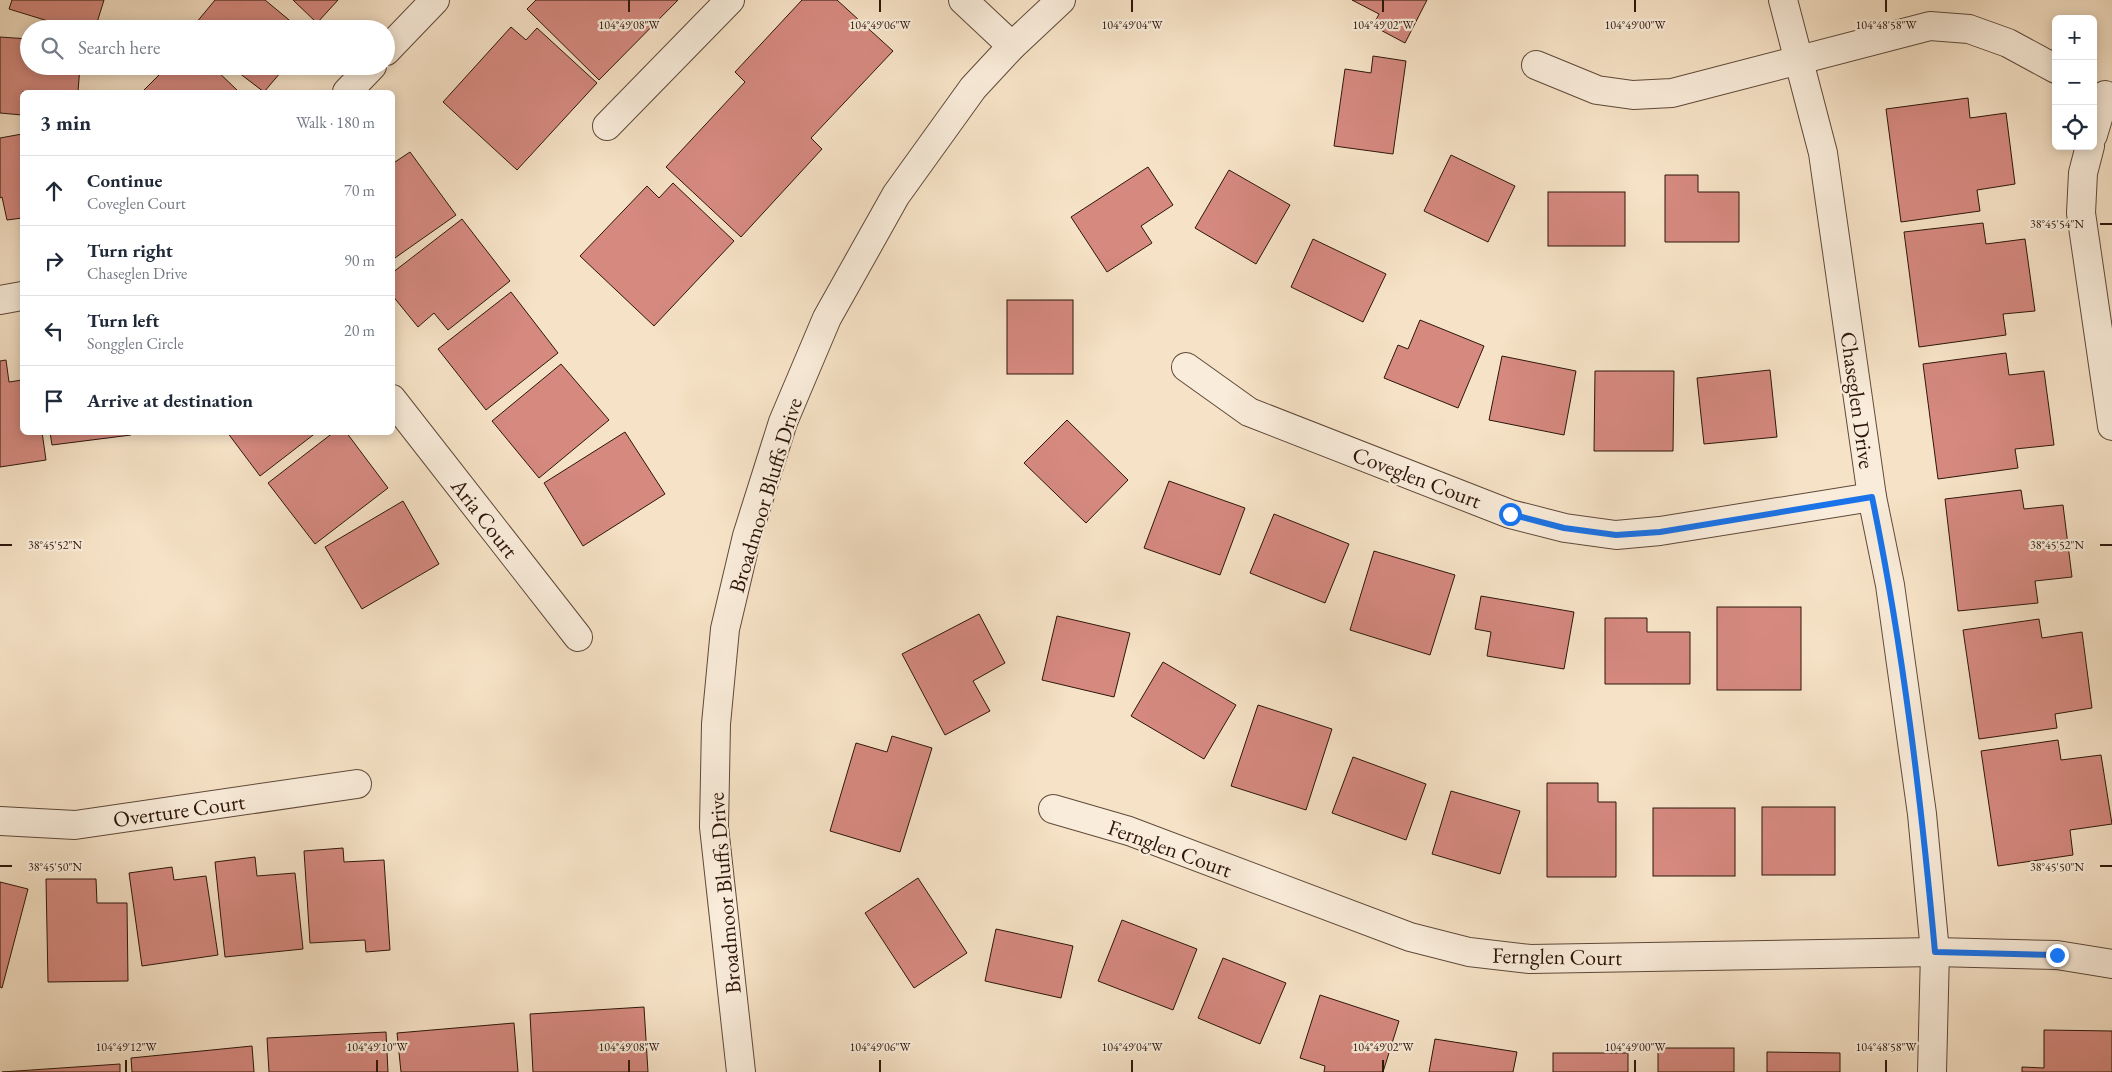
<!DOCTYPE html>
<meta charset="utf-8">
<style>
body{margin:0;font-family:"EB Garamond",serif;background:#f6f6f7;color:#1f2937}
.controls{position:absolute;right:15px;top:15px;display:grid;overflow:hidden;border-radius:8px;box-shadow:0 2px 12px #0003}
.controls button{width:45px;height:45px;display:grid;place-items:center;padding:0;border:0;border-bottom:1px solid #e0e1e3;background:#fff;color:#1f2937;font:25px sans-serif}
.stop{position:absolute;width:15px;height:15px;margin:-11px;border:4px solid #1a73e8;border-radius:50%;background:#fff}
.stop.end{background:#1a73e8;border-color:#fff;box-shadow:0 1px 5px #0008}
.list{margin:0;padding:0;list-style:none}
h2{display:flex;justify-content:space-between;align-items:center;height:65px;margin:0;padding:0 20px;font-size:21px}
h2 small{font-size:16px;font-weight:400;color:#747a83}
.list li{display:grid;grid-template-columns:32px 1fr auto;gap:15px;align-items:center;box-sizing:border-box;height:70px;padding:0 20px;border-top:1px solid #e0e1e3}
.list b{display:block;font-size:19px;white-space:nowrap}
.list p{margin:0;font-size:16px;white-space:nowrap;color:#747a83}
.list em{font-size:16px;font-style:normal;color:#747a83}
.icon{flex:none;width:28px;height:28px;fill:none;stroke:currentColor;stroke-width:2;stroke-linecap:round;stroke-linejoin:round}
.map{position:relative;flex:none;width:2112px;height:1072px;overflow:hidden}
.search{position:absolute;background:#fff;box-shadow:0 2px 12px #0003;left:20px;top:20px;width:375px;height:55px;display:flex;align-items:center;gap:12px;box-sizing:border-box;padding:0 18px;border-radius:28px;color:#747a83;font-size:19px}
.panel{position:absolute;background:#fff;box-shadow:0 2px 12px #0003;left:20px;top:90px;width:375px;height:345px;border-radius:8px}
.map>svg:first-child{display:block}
.building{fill:#d5897f;stroke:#2d160a}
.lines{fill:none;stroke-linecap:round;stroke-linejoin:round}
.minor-casing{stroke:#5f4939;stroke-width:30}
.tertiary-casing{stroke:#5f4939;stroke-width:30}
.minor{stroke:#f9ecda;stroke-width:28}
.tertiary{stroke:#f9ecda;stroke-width:28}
.route{stroke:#1a73e8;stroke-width:6}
.ticks{fill:none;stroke:#2d160a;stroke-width:2}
.labels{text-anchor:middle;stroke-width:4.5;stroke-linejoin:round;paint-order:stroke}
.street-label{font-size:22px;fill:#2d160a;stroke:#f9ecda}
.ticks-label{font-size:12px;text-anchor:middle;fill:#2d160a;stroke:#f9ecda;stroke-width:4.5;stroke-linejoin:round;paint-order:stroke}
</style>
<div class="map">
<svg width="2112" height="1072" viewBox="0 0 2112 1072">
<rect width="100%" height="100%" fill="#f6e2c6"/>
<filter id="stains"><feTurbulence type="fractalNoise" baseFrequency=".004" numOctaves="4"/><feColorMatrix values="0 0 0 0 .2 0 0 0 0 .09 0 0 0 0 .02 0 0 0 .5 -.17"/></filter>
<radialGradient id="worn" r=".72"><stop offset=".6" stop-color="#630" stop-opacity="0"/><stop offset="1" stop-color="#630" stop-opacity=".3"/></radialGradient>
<g class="building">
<path d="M 12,0 L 104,0 L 95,29 L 74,29 L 9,9 Z"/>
<path d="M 215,0 L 265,0 L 300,29 L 191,29 Z"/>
<path d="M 293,0 L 338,0 L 317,23 Z"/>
<path d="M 536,0 L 678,0 L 599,80 L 527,9 Z"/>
<path d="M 802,0 L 837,0 L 893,51 L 811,138 L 822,149 L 741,237 L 666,167 L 745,82 L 735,72 Z"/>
<path d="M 1352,0 L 1427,0 L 1405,43 L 1373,26 L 1379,14 Z"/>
<path d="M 511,27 L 526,40 L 537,28 L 597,83 L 517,170 L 443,102 Z"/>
<path d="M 0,37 L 29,39 L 29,66 L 80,66 L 78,92 L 22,92 L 22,115 L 0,113 Z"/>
<path d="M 1373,56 L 1406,61 L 1393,154 L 1334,146 L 1345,69 L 1371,73 Z"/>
<path d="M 168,66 L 212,66 L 239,92 L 142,92 Z"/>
<path d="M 230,66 L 286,66 L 264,92 Z"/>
<path d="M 1968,98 L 1970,118 L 2006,113 L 2015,184 L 1977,190 L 1980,211 L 1901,222 L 1886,109 Z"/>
<path d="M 22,134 L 22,218 L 7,220 L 2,197 L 0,198 L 0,138 Z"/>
<path d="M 410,152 L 456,215 L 392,260 L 392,164 Z"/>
<path d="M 1451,155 L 1515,186 L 1488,242 L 1424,211 Z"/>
<path d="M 1148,167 L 1173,205 L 1141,226 L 1152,243 L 1107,272 L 1071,217 Z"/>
<path d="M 1229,170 L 1290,205 L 1256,264 L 1195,228 Z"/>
<path d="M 1665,175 L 1698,175 L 1698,192 L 1739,192 L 1739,242 L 1665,242 Z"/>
<path d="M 673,183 L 734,241 L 654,326 L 580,256 L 647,186 L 659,198 Z"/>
<rect x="1548" y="192" width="77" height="54"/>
<path d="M 462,219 L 510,281 L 448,330 L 434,313 L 418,327 L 392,295 L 392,273 Z"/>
<path d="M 1983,223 L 1986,244 L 2025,239 L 2035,311 L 2003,314 L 2006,335 L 1919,347 L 1904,232 Z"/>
<path d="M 1313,239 L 1386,274 L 1363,322 L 1291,287 Z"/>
<path d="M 511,292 L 558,353 L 486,410 L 438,349 Z"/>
<rect x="1007" y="300" width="66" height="74"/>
<path d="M 1420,320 L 1484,346 L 1458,408 L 1384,378 L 1398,345 L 1408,349 Z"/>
<path d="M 2006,353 L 2009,375 L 2044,371 L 2054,445 L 2015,449 L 2018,468 L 1938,479 L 1923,364 Z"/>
<path d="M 1502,356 L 1576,371 L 1564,435 L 1489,420 Z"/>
<path d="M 6,360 L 9,382 L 22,380 L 22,432 L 42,432 L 46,460 L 0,467 L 0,361 Z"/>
<path d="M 561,364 L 609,420 L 539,478 L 492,421 Z"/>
<path d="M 1770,370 L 1777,437 L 1704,444 L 1697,378 Z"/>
<path d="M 1595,371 L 1674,371 L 1673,451 L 1594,451 Z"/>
<path d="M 1067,420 L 1128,480 L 1086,523 L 1024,463 Z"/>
<path d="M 50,432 L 130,432 L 131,435 L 52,445 Z"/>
<path d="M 227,432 L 317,432 L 260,476 Z"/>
<path d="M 334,432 L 346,432 L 388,488 L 315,544 L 268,483 Z"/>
<path d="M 625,432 L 665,494 L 583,546 L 544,483 Z"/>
<path d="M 1169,481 L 1245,508 L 1220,575 L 1144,548 Z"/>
<path d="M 2021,490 L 2024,509 L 2063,505 L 2072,577 L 2035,581 L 2038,603 L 1958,611 L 1945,499 Z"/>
<path d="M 403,501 L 439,564 L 362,609 L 325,547 Z"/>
<path d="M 1274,514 L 1349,544 L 1325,603 L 1250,573 Z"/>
<path d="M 1374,551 L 1455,575 L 1430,655 L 1350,630 Z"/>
<path d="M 1481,596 L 1574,612 L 1564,669 L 1487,656 L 1491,632 L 1475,629 Z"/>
<rect x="1717" y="607" width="84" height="83"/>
<path d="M 979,614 L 1005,663 L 973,681 L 990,711 L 945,735 L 902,654 Z"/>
<path d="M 1057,616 L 1130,633 L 1114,697 L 1042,680 Z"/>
<path d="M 1605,618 L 1647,618 L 1647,632 L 1690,632 L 1690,684 L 1605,684 Z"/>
<path d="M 2039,619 L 2042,638 L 2082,632 L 2092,708 L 2055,714 L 2057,728 L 1979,739 L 1963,630 Z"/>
<path d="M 1163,662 L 1236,705 L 1204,759 L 1131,716 Z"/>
<path d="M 1258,705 L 1332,729 L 1306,810 L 1231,786 Z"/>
<path d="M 892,736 L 932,748 L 900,852 L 830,831 L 856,743 L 887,752 Z"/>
<path d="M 2058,740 L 2061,760 L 2101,755 L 2112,824 L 2070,830 L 2073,855 L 1998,866 L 1981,751 Z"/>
<path d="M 1353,757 L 1426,784 L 1406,840 L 1332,813 Z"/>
<path d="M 1547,783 L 1598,783 L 1598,802 L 1616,802 L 1616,877 L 1547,877 Z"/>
<path d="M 1451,791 L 1520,811 L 1500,874 L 1432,854 Z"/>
<rect x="1762" y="807" width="73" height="68"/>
<rect x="1653" y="808" width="82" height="68"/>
<path d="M 343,848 L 344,862 L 384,860 L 390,950 L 366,952 L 365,940 L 310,943 L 304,851 Z"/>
<path d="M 255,857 L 257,876 L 295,873 L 303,949 L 225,957 L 215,862 Z"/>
<path d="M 172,867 L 174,880 L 206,876 L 218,955 L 142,966 L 129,873 Z"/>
<path d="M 918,878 L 967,953 L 914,988 L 865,913 Z"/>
<path d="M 46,879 L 96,879 L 97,903 L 127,903 L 128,981 L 48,982 Z"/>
<path d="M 0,882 L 28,889 L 2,988 L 0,987 Z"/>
<path d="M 1122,920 L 1197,949 L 1173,1010 L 1098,981 Z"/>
<path d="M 996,929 L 1073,946 L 1061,998 L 985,981 Z"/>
<path d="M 1223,958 L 1286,983 L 1260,1044 L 1198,1018 Z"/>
<path d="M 1320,995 L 1399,1021 L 1383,1072 L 1324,1072 L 1325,1066 L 1300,1058 Z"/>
<path d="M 644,1007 L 648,1072 L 533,1072 L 530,1014 Z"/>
<path d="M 514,1023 L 518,1072 L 401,1072 L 397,1033 Z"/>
<path d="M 2044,1030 L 2112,1031 L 2112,1072 L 2022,1072 L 2022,1067 L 2044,1068 Z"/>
<path d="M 386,1032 L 388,1072 L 269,1072 L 267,1038 Z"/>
<path d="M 1435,1039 L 1517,1052 L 1513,1072 L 1429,1072 Z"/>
<path d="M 252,1046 L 254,1072 L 132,1072 L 131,1058 Z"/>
<rect x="1658" y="1048" width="76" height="24"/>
<path d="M 1767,1052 L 1840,1053 L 1840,1072 L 1767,1072 Z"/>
<rect x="1553" y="1053" width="75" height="19"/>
<path d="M 120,1064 L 120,1072 L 2,1072 Z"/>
</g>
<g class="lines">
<defs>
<g id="minor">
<path d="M 963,0 L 1012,46"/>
<path d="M 1783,0 L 1823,153 L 1872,497 L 1890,585 L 1922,814 L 1935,952 L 1932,1072"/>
<path d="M 386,51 L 435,0"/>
<path d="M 1536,65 L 1597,90 L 1633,95 L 1672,93 L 1930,26 L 1969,29 L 2008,43 L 2056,69"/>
<path d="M 347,92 L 372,66"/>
<path d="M 607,126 L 730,0"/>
<path d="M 2093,135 L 2105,95"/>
<path d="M 2090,146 L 2083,173 L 2081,213 L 2112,426"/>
<path d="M 0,300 L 22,296"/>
<path d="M 1186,367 L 1249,412 L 1510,514 L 1565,528 L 1616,535 L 1660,531 L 1872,497"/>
<path d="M 392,399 L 578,637"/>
<path d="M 1053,809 L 1129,831 L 1410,937 L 1469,952 L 1530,959 L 1935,952 L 2057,955 L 2112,964"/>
<path d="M 0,821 L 75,825 L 357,784"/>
</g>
<path id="tertiary" d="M 741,1072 L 714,827 L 716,724 L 725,629 L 747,536 L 783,422 L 827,318 L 896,195 L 973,88 L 1012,46 L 1061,0"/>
</defs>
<use href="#minor" class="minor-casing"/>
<use href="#tertiary" class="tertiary-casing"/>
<use href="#minor" class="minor"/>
<use href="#tertiary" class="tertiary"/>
</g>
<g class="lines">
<path class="route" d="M 1510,514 L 1564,528 L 1616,535 L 1660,532 L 1872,497 C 1903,647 1921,799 1935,952 L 2057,955"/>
</g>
<path class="ticks" d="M 629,0 L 629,12M 880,0 L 880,12M 1132,0 L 1132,12M 1383,0 L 1383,12M 1635,0 L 1635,12M 1886,0 L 1886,12M 2100,224 L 2112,224M 0,545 L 12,545M 2100,545 L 2112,545M 0,866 L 12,866M 2100,866 L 2112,866M 126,1060 L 126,1072M 377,1060 L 377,1072M 629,1060 L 629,1072M 880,1060 L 880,1072M 1132,1060 L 1132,1072M 1383,1060 L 1383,1072M 1635,1060 L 1635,1072M 1886,1060 L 1886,1072"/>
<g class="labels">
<g class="street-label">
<text transform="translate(1858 400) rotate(82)" y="8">Chaseglen Drive</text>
<text transform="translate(1417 477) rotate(21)" y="8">Coveglen Court</text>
<text transform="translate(765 495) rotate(-73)" y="8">Broadmoor Bluffs Drive</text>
<text transform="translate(485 518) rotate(52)" y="8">Aria Court</text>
<text transform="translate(179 810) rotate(-8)" y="8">Overture Court</text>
<text transform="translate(1170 848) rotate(20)" y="8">Fernglen Court</text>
<text transform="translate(724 893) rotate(-95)" y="8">Broadmoor Bluffs Drive</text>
<text transform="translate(1557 956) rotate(1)" y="8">Fernglen Court</text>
</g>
</g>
<g class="ticks-label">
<text x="629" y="29">104°49'08"W</text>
<text x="880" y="29">104°49'06"W</text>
<text x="1132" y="29">104°49'04"W</text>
<text x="1383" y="29">104°49'02"W</text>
<text x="1635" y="29">104°49'00"W</text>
<text x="1886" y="29">104°48'58"W</text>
<text x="2057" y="228">38°45'54"N</text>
<text x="55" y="549">38°45'52"N</text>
<text x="2057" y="549">38°45'52"N</text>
<text x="55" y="871">38°45'50"N</text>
<text x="2057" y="871">38°45'50"N</text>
<text x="126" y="1051">104°49'12"W</text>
<text x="377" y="1051">104°49'10"W</text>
<text x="629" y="1051">104°49'08"W</text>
<text x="880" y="1051">104°49'06"W</text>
<text x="1132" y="1051">104°49'04"W</text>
<text x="1383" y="1051">104°49'02"W</text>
<text x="1635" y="1051">104°49'00"W</text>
<text x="1886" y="1051">104°48'58"W</text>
</g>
<rect width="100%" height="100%" filter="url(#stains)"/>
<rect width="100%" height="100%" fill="url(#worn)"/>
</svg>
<div class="controls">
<button>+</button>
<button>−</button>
<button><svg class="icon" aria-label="locate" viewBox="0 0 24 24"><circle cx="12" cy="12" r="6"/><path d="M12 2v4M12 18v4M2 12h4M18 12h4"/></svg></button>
</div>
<div class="stop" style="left:1510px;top:514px"></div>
<div class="stop end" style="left:2057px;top:955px"></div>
<div class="search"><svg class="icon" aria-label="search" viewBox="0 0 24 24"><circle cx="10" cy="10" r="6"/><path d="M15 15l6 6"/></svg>Search here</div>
<section class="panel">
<h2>3 min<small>Walk · 180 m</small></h2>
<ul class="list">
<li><svg class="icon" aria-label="ahead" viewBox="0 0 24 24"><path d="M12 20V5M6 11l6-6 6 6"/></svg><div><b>Continue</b><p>Coveglen Court</p></div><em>70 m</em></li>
<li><svg class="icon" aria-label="right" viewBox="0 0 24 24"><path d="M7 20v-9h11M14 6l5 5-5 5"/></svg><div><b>Turn right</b><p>Chaseglen Drive</p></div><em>90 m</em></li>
<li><svg class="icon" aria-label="left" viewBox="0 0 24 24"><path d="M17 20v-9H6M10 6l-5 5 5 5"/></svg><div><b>Turn left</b><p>Songglen Circle</p></div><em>20 m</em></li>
<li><svg class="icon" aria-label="arrive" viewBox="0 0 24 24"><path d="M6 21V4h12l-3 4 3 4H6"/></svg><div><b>Arrive at destination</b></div></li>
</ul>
</section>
</div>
